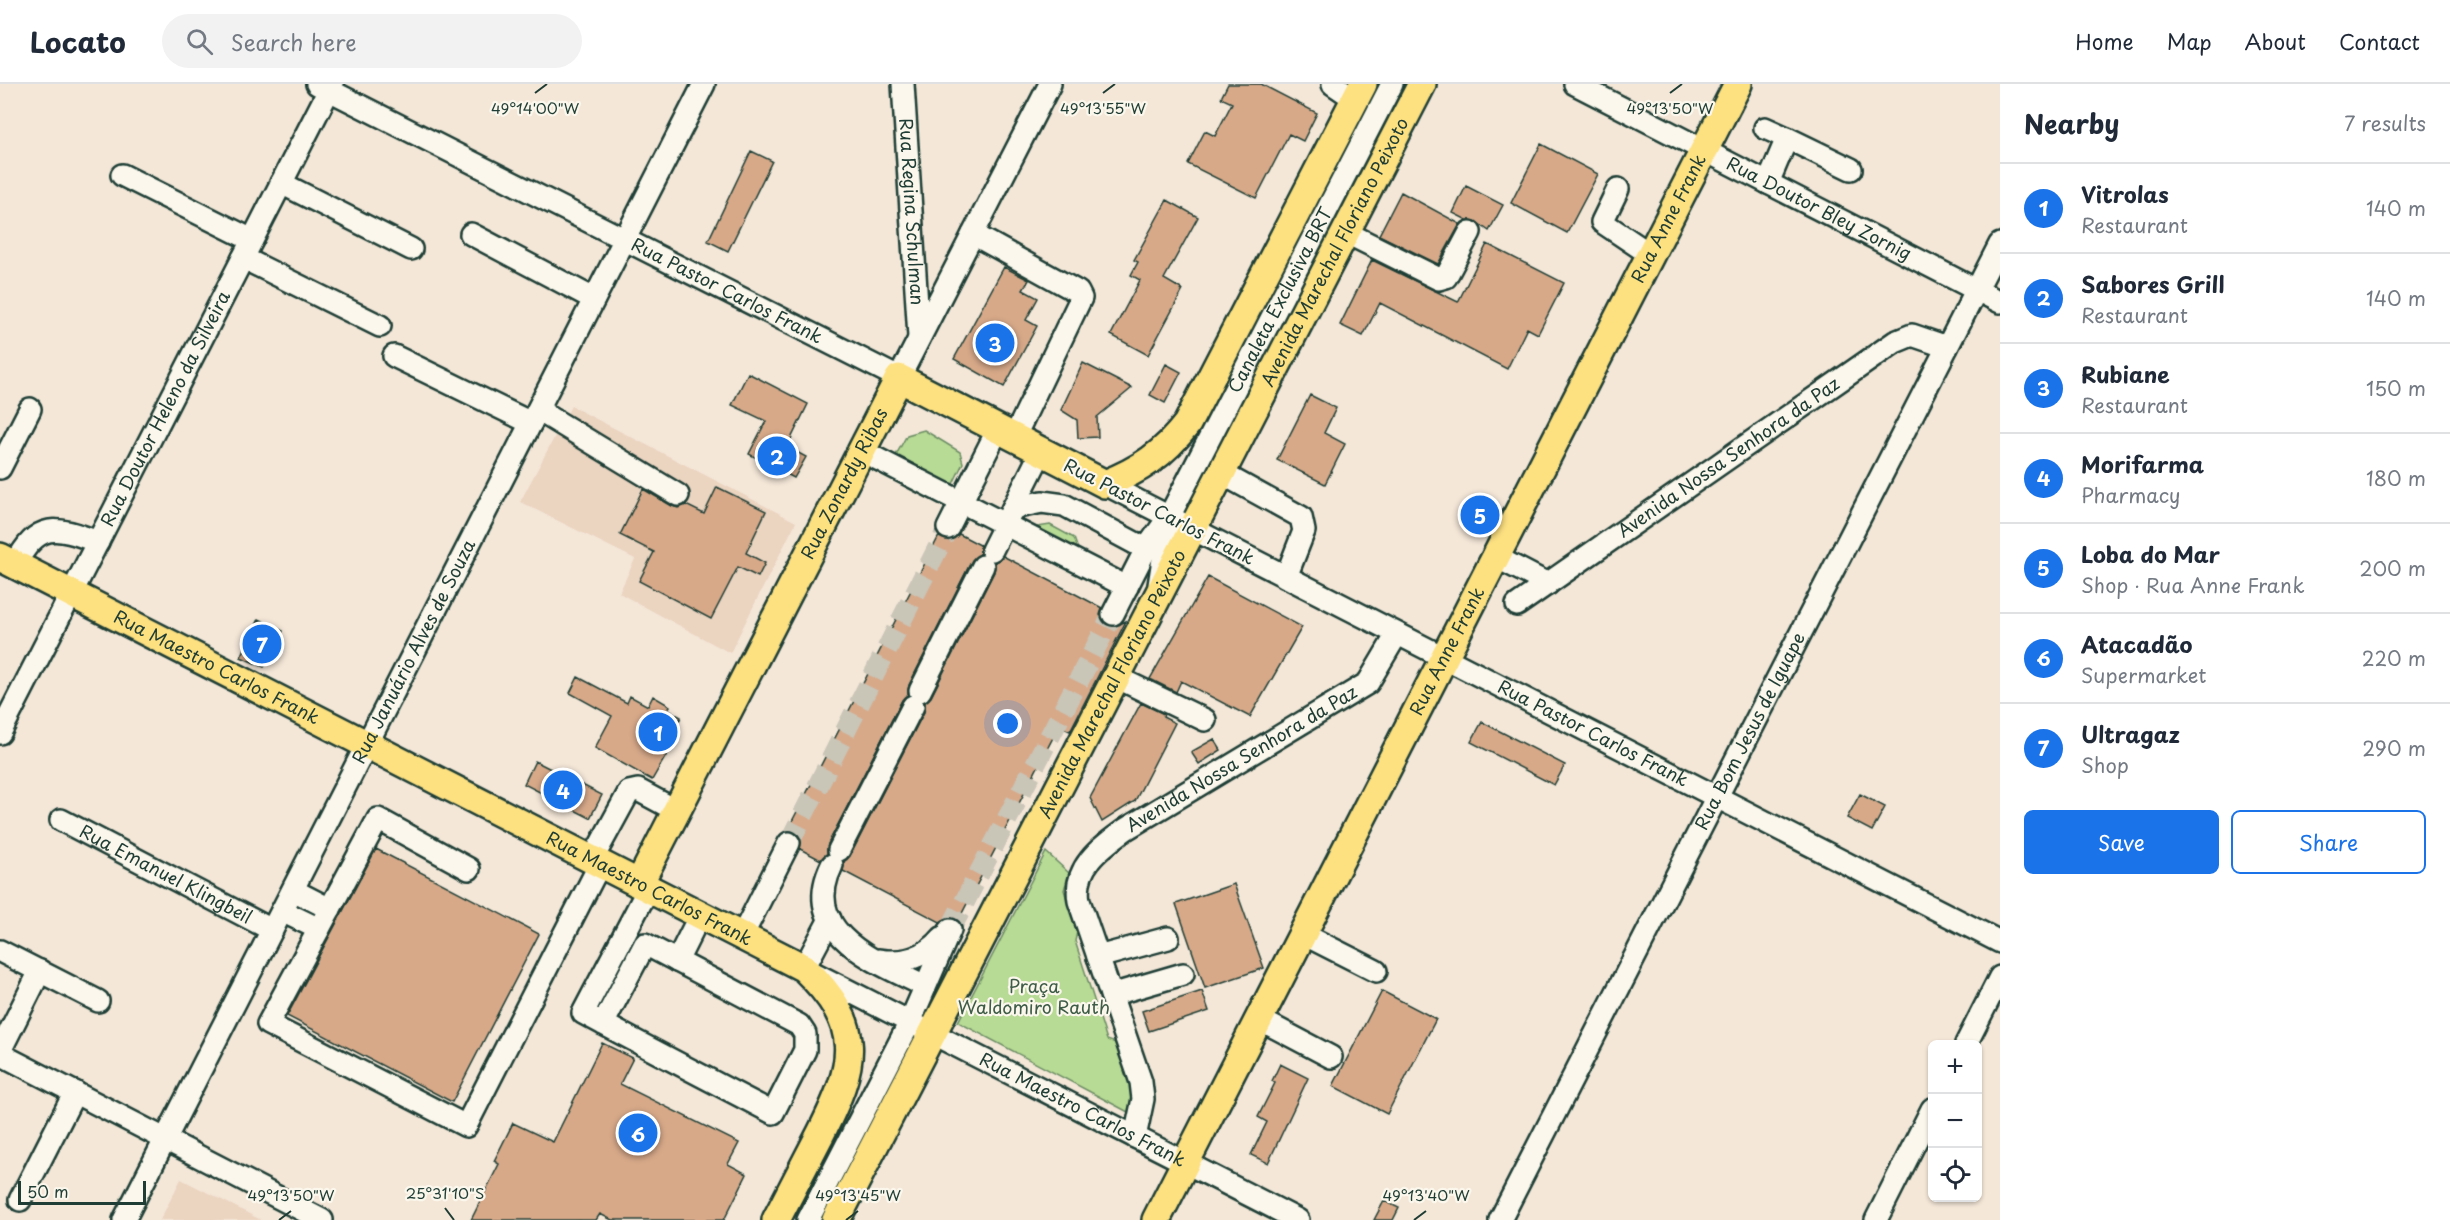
<!DOCTYPE html>
<meta charset="utf-8">
<style>
:root{--surface:#fff;--page:#f2f2f3;--text:#1f2937;--muted:#747a83;--line:#e0e1e3;--accent:#1a73e8}
body{margin:0;font-family:"Playpen Sans",sans-serif;background:var(--page);color:var(--text)}
.controls{position:absolute;right:18px;bottom:18px;display:grid;overflow:hidden;border-radius:9px;box-shadow:0 2px 4px #0004}
.controls button{width:54px;height:54px;display:grid;place-items:center;padding:0;border:0;border-bottom:2px solid var(--line);background:var(--surface);color:var(--text);font:30px sans-serif}
.scale{position:absolute;left:18px;bottom:15px;width:128px;box-sizing:border-box;padding-left:6px;border:3px solid #1f3d34;border-top:0;font-size:16px;line-height:21px;white-space:nowrap;color:#1f3d34;-webkit-text-stroke:4px #fbf7ec;paint-order:stroke}
.you{position:absolute;left:1008px;top:640px;width:21px;height:21px;margin:-15px;border:4px solid #fff;border-radius:50%;background:#1a73e8;box-shadow:0 0 0 9px #1a73e833}
.badge{display:grid;place-items:center;width:39px;height:39px;border-radius:50%;background:var(--accent);color:#fff;font-size:20px;font-weight:700}
.pin{position:absolute;translate:-50% -50%;border:3px solid #fff;box-shadow:0 2px 6px #0006}
.list{margin:0;padding:0;list-style:none}
h2{display:flex;justify-content:space-between;align-items:center;height:78px;margin:0;padding:0 24px;font-size:26px}
h2 small{font-size:20px;font-weight:400;color:var(--muted)}
.list li{display:grid;grid-template-columns:39px 1fr auto;gap:18px;align-items:center;box-sizing:border-box;height:90px;padding:0 24px;border-top:2px solid var(--line)}
.list b{display:block;font-size:22px;white-space:nowrap}
.list p{margin:0;font-size:20px;white-space:nowrap;color:var(--muted)}
.list em{font-size:20px;font-style:normal;color:var(--muted)}
.actions{display:flex;gap:12px;padding:18px 24px}
.actions a{flex:1;padding:14px 0;border:2px solid var(--accent);border-radius:9px;text-align:center;font-size:21px;color:var(--accent)}
.actions .main{background:var(--accent);color:#fff}
.icon{flex:none;width:33px;height:33px;fill:none;stroke:currentColor;stroke-width:2;stroke-linecap:round;stroke-linejoin:round}
.map{position:relative;flex:none;width:2000px;height:1136px;overflow:hidden}
header{display:flex;align-items:center;gap:36px;box-sizing:border-box;height:84px;padding:0 30px;background:var(--surface);border-bottom:2px solid var(--line)}
header strong{font-size:28px}
nav{display:flex;gap:33px;margin-inline-start:auto;font-size:21px}
.search{width:420px;height:54px;background:var(--page);display:flex;align-items:center;gap:15px;box-sizing:border-box;padding:0 21px;border-radius:33px;color:var(--muted);font-size:22px}
main{display:flex}
aside{flex:1;background:var(--surface)}
.map>svg:first-child{display:block}
.built{fill:#ebd4c0}
.green{fill:#b7da94;stroke:#6b8c64;stroke-width:1.5}
.building{fill:#d7a989;stroke:#1f3d34;stroke-width:1.5}
.lines{fill:none;stroke-linecap:round;stroke-linejoin:round}
.minor-tunnel{stroke:#c9c5b7;stroke-width:21;stroke-dasharray:21 10;stroke-linecap:butt}
.minor-casing{stroke:#1f3d34;stroke-width:26}
.major-casing{stroke:#1f3d34;stroke-width:32}
.minor{stroke:#fbf7ec;stroke-width:21}
.major{stroke:#fde080;stroke-width:27}
.ticks{fill:none;stroke:#1f3d34;stroke-width:2}
.labels{text-anchor:middle;stroke-width:4.5;stroke-linejoin:round;paint-order:stroke}
.street-label{font-size:18px;fill:#1f3d34;stroke:#fbf7ec}
.park-label{font-size:18px;fill:#3d5c47;stroke:#fbf7ec}
.ticks-label{font-size:15px;text-anchor:middle;fill:#1f3d34;stroke:#fbf7ec;stroke-width:4.5;stroke-linejoin:round;paint-order:stroke}
</style>
<header>
<strong>Locato</strong>
<div class="search"><svg class="icon" aria-label="search" viewBox="0 0 24 24"><circle cx="10" cy="10" r="6"/><path d="M15 15l6 6"/></svg>Search here</div>
<nav><a>Home</a><a>Map</a><a>About</a><a>Contact</a></nav>
</header>
<main>
<div class="map">
<svg width="2000" height="1136" viewBox="0 0 2000 1136">
<rect width="100%" height="100%" fill="#f4e7d8"/>
<filter id="ink" filterUnits="userSpaceOnUse"><feTurbulence type="fractalNoise" baseFrequency=".0167" numOctaves="2"/><feDisplacementMap in="SourceGraphic" scale="12" xChannelSelector="R" yChannelSelector="G"/><feConvolveMatrix kernelMatrix="1 2 1 2 8 2 1 2 1" color-interpolation-filters="sRGB"/></filter>
<g filter="url(#ink)">
<!-- built -->
<path class="built" d="M571,322L796,438L730,569L619,509L635,475L520,418Z
M181,1095L261,1136H160Z"/>
<!-- green -->
<path class="green" d="M924,346L960,368L963,379L951,404L895,373L907,351Z
M1050,441L1074,454L1080,471L1032,444Z
M1046,768L1069,789L1064,806L1077,848L1075,857L1107,956L1119,960C1127,984 1135,1004 1130,1029L958,938Z"/>
<!-- building -->
<path class="building" d="M1228,0H1261L1317,29L1303,57L1289,50L1256,114L1188,80L1205,47L1215,52L1232,19L1221,14Z
M1541,60L1598,90L1567,149L1511,119Z
M751,67L772,77L728,167L708,157Z
M1466,102L1503,121L1489,147L1475,137L1467,136L1453,129Z
M1401,108L1460,140L1438,180L1379,151Z
M1167,116L1198,133L1164,195L1183,206L1148,271L1111,251L1140,196L1131,191L1138,178L1134,176Z
M1487,160L1564,199L1538,250L1527,244L1507,285L1380,219L1363,252L1340,241L1372,176L1458,218Z
M1004,183L1029,196L1023,206L1038,214L1026,236L1037,242L1004,303L954,275Z
M1083,279L1132,304L1097,333L1098,353L1078,354L1077,336L1061,326Z
M1166,280L1181,288L1165,319L1150,311Z
M748,289L808,320L787,363L806,373L794,394L749,370L766,337L732,321Z
M1310,311L1336,324L1324,349L1345,360L1325,400L1277,376Z
M717,403L766,427L746,469L765,479L758,493L738,483L711,535L639,497L654,468L620,451L643,405L672,422L678,424L686,421L704,430Z
M959,450L980,461V470L972,476L909,601L908,611L902,616L828,760L827,770L821,776L800,765L799,752L787,747L939,452L949,457Z
M1003,472L1102,524L1100,531L1107,541L1114,543L1126,537L1070,647L1059,642L958,837L949,833L940,838L843,787L844,777L850,772L924,628L925,618L931,613L994,488L995,478Z
M1208,493L1302,543L1250,633L1181,597L1176,608L1150,595Z
M259,535L283,547L264,583L241,573Z
M578,593L627,619L630,612L648,622L653,612L670,622L668,626L681,633L663,668L667,670L652,696L595,664L612,632L570,609Z
M1141,619L1164,630L1163,633L1175,639L1135,717L1102,738L1090,714Z
M1482,638L1565,681L1554,701L1471,658Z
M1214,655L1221,666L1199,680L1191,668Z
M535,677L602,711L590,734L524,700Z
M1860,710L1885,723L1872,747L1847,734Z
M376,765L539,850L452,1018L287,932Z
M1234,800L1264,884L1205,904L1176,820Z
M1202,907L1209,927L1149,947L1142,927Z
M1382,907L1436,935L1387,1030L1333,1002Z
M602,959L633,974L620,1000L739,1059L728,1080L747,1090L724,1136H612L600,1130L596,1136H471L499,1080L494,1077L513,1039L553,1058Z
M1280,980L1308,994L1268,1079L1251,1071L1267,1038L1258,1033L1275,999L1272,997Z
M1384,1117L1399,1124L1393,1136H1374Z"/>
<g class="lines">
<!-- minor-tunnel -->
<path class="minor-tunnel" d="M789,759L948,444
M950,846L1113,530"/>
<defs>
<g id="minor">
<path id="s1" d="M317,0L899,294L1050,0"/>
<path id="s2" d="M903,0L919,253"/>
<path d="M1333,0L1355,15"/>
<path id="s3" d="M1575,0L2000,218"/>
<path d="M1765,44L1787,54"/>
<path d="M122,91L252,156"/>
<path d="M281,99L411,165"/>
<path d="M1768,99L1787,54L1851,85"/>
<path d="M1618,105L1602,138L1651,171"/>
<path d="M1345,148L1439,195L1446,193L1470,148"/>
<path d="M471,150L594,215"/>
<path d="M973,150L1078,208L1081,214L1014,354"/>
<path d="M243,174L380,242"/>
<path d="M394,272L531,339"/>
<path d="M538,326L678,411"/>
<path d="M862,367L1127,503"/>
<path d="M0,384L30,325"/>
<path d="M1221,389L1301,433L1304,447L1286,493"/>
<path id="s4" d="M1105,400L2000,858"/>
<path d="M1013,424L1042,418L1064,421L1146,465"/>
<path d="M948,444L998,345"/>
<path d="M992,466L1041,368"/>
<path d="M1496,473L1548,500"/>
<path d="M15,481C38,437 55,442 98,458"/>
<path d="M1159,501L1169,437"/>
<path id="s5" d="M1517,521L1895,258L1912,251L1947,263"/>
<path id="s6" d="M1113,530L1146,465L1169,433L1392,0"/>
<path d="M1116,593L1205,636"/>
<path d="M920,607L983,482"/>
<path id="s7" d="M0,649L332,0"/>
<path id="s8" d="M61,736L272,846"/>
<path d="M839,766L913,622"/>
<path d="M592,776L629,708L638,706L677,727"/>
<path d="M832,781C798,850 879,879 925,902"/>
<path d="M469,785L378,735L268,940L466,1042L600,780"/>
<path d="M293,806L330,825"/>
<path d="M282,827L319,845"/>
<path id="s9" d="M830,835L804,884L1298,1136"/>
<path d="M1303,850L1376,887"/>
<path d="M742,852L789,759"/>
<path d="M0,867L98,917"/>
<path d="M1098,873L1168,854"/>
<path d="M879,876C903,880 926,873 942,854"/>
<path d="M677,877L700,831"/>
<path d="M1111,911L1183,890"/>
<path d="M1259,935L1331,973"/>
<path d="M603,940L645,860L799,941L805,950V966L773,1029C710,996 646,963 583,929L648,805"/>
<path d="M1966,960L2000,893"/>
<path d="M0,967L40,887"/>
<path d="M0,970L322,1136"/>
<path id="s10" d="M1135,1053L1143,1015L1141,998L1079,817C1073,783 1100,764 1126,745L1368,599L1397,550"/>
<path d="M20,1116L75,1008"/>
<path id="s11" d="M124,1136L704,0"/>
<path d="M808,1136L910,938L950,846"/>
<path id="s12" d="M1500,1136L2000,160"/>
<path d="M1876,1136L1932,1025"/>
</g>
<g id="major">
<path id="s13" d="M0,473L804,884C865,943 856,979 821,1049C806,1078 791,1107 776,1136"/>
<path id="s14" d="M639,800L899,294L1105,400C1140,386 1164,370 1187,340L1363,0"/>
<path id="s15" d="M836,1136L1422,0"/>
<path id="s16" d="M1156,1136L1738,0"/>
</g>
</defs>
<!-- minor casing -->
<use href="#minor" class="minor-casing"/>
<!-- major casing -->
<use href="#major" class="major-casing"/>
<!-- minor -->
<use href="#minor" class="minor"/>
<!-- major -->
<use href="#major" class="major"/>
</g>
</g>
<!-- ticks -->
<path class="ticks" d="M535,9L547,0M1103,9L1115,0M1670,9L1682,0M445,1124L454,1136M279,1136L291,1127M846,1136L858,1127M1414,1136L1426,1127"/>
<g class="labels">
<!-- street labels -->
<g class="street-label">
<text dy="6" stroke="none"><textPath href="#s3" startOffset="274">Rua Doutor Bley Zornig</textPath></text>
<text dy="6" stroke="none"><textPath href="#s2" startOffset="128">Rua Regina Schulman</textPath></text>
<text dy="6" stroke="none"><textPath href="#s16" startOffset="1125">Rua Anne Frank</textPath></text>
<text dy="6" stroke="none"><textPath href="#s15" startOffset="1089">Avenida Marechal Floriano Peixoto</textPath></text>
<text dy="6" stroke="none"><textPath href="#s1" startOffset="459">Rua Pastor Carlos Frank</textPath></text>
<text dy="6" stroke="none"><textPath href="#s6" startOffset="356">Canaleta Exclusiva BRT</textPath></text>
<text dy="6" stroke="none"><textPath href="#s7" startOffset="364">Rua Doutor Heleno da Silveira</textPath></text>
<text dy="6" stroke="none"><textPath href="#s5" startOffset="258">Avenida Nossa Senhora da Paz</textPath></text>
<text dy="6" stroke="none"><textPath href="#s14" startOffset="450">Rua Zonardy Ribas</textPath></text>
<text transform="translate(1159 428) rotate(27)" y="6">Rua Pastor Carlos Frank</text>
<text dy="6" stroke="none"><textPath href="#s11" startOffset="638">Rua Januário Alves de Souza</textPath></text>
<text dy="6" stroke="none"><textPath href="#s16" startOffset="639">Rua Anne Frank</textPath></text>
<text dy="6" stroke="none"><textPath href="#s13" startOffset="243">Rua Maestro Carlos Frank</textPath></text>
<text dy="6" stroke="none"><textPath href="#s15" startOffset="603">Avenida Marechal Floriano Peixoto</textPath></text>
<text dy="6" stroke="none"><textPath href="#s12" startOffset="549">Rua Bom Jesus de Iguape</textPath></text>
<text dy="6" stroke="none"><textPath href="#s4" startOffset="548">Rua Pastor Carlos Frank</textPath></text>
<text dy="6" stroke="none"><textPath href="#s10" startOffset="474">Avenida Nossa Senhora da Paz</textPath></text>
<text dy="6" stroke="none"><textPath href="#s8" startOffset="118">Rua Emanuel Klingbeil</textPath></text>
<text dy="6" stroke="none"><textPath href="#s13" startOffset="729">Rua Maestro Carlos Frank</textPath></text>
<text dy="6" stroke="none"><textPath href="#s9" startOffset="368">Rua Maestro Carlos Frank</textPath></text>
</g>
<!-- park labels -->
<g class="park-label">
<text x="1034" y="909">Praça<tspan x="1034" dy="21">Waldomiro Rauth</tspan></text>
</g>
</g>
<g class="ticks-label">
<text x="535" y="30">49°14'00"W</text>
<text x="1103" y="30">49°13'55"W</text>
<text x="1670" y="30">49°13'50"W</text>
<text x="445" y="1115">25°31'10"S</text>
<text x="291" y="1117">49°13'50"W</text>
<text x="858" y="1117">49°13'45"W</text>
<text x="1426" y="1117">49°13'40"W</text>
</g>
</svg>
<div class="controls">
<button>+</button>
<button>−</button>
<button><svg class="icon" aria-label="locate" viewBox="0 0 24 24"><circle cx="12" cy="12" r="6"/><path d="M12 2v4M12 18v4M2 12h4M18 12h4"/></svg></button>
</div>
<div class="scale">50 m</div>
<div class="you"></div>
<div class="pin badge" style="left:658px;top:648px">1</div>
<div class="pin badge" style="left:777px;top:372px">2</div>
<div class="pin badge" style="left:995px;top:259px">3</div>
<div class="pin badge" style="left:563px;top:706px">4</div>
<div class="pin badge" style="left:1480px;top:431px">5</div>
<div class="pin badge" style="left:638px;top:1049px">6</div>
<div class="pin badge" style="left:262px;top:560px">7</div>
</div>
<aside>
<h2>Nearby<small>7 results</small></h2>
<ul class="list">
<li><span class="badge">1</span><div><b>Vitrolas</b><p>Restaurant</p></div><em>140 m</em></li>
<li><span class="badge">2</span><div><b>Sabores Grill</b><p>Restaurant</p></div><em>140 m</em></li>
<li><span class="badge">3</span><div><b>Rubiane</b><p>Restaurant</p></div><em>150 m</em></li>
<li><span class="badge">4</span><div><b>Morifarma</b><p>Pharmacy</p></div><em>180 m</em></li>
<li><span class="badge">5</span><div><b>Loba do Mar</b><p>Shop · Rua Anne Frank</p></div><em>200 m</em></li>
<li><span class="badge">6</span><div><b>Atacadão</b><p>Supermarket</p></div><em>220 m</em></li>
<li><span class="badge">7</span><div><b>Ultragaz</b><p>Shop</p></div><em>290 m</em></li>
</ul>
<div class="actions"><a class="main">Save</a><a>Share</a></div>
</aside>
</main>
